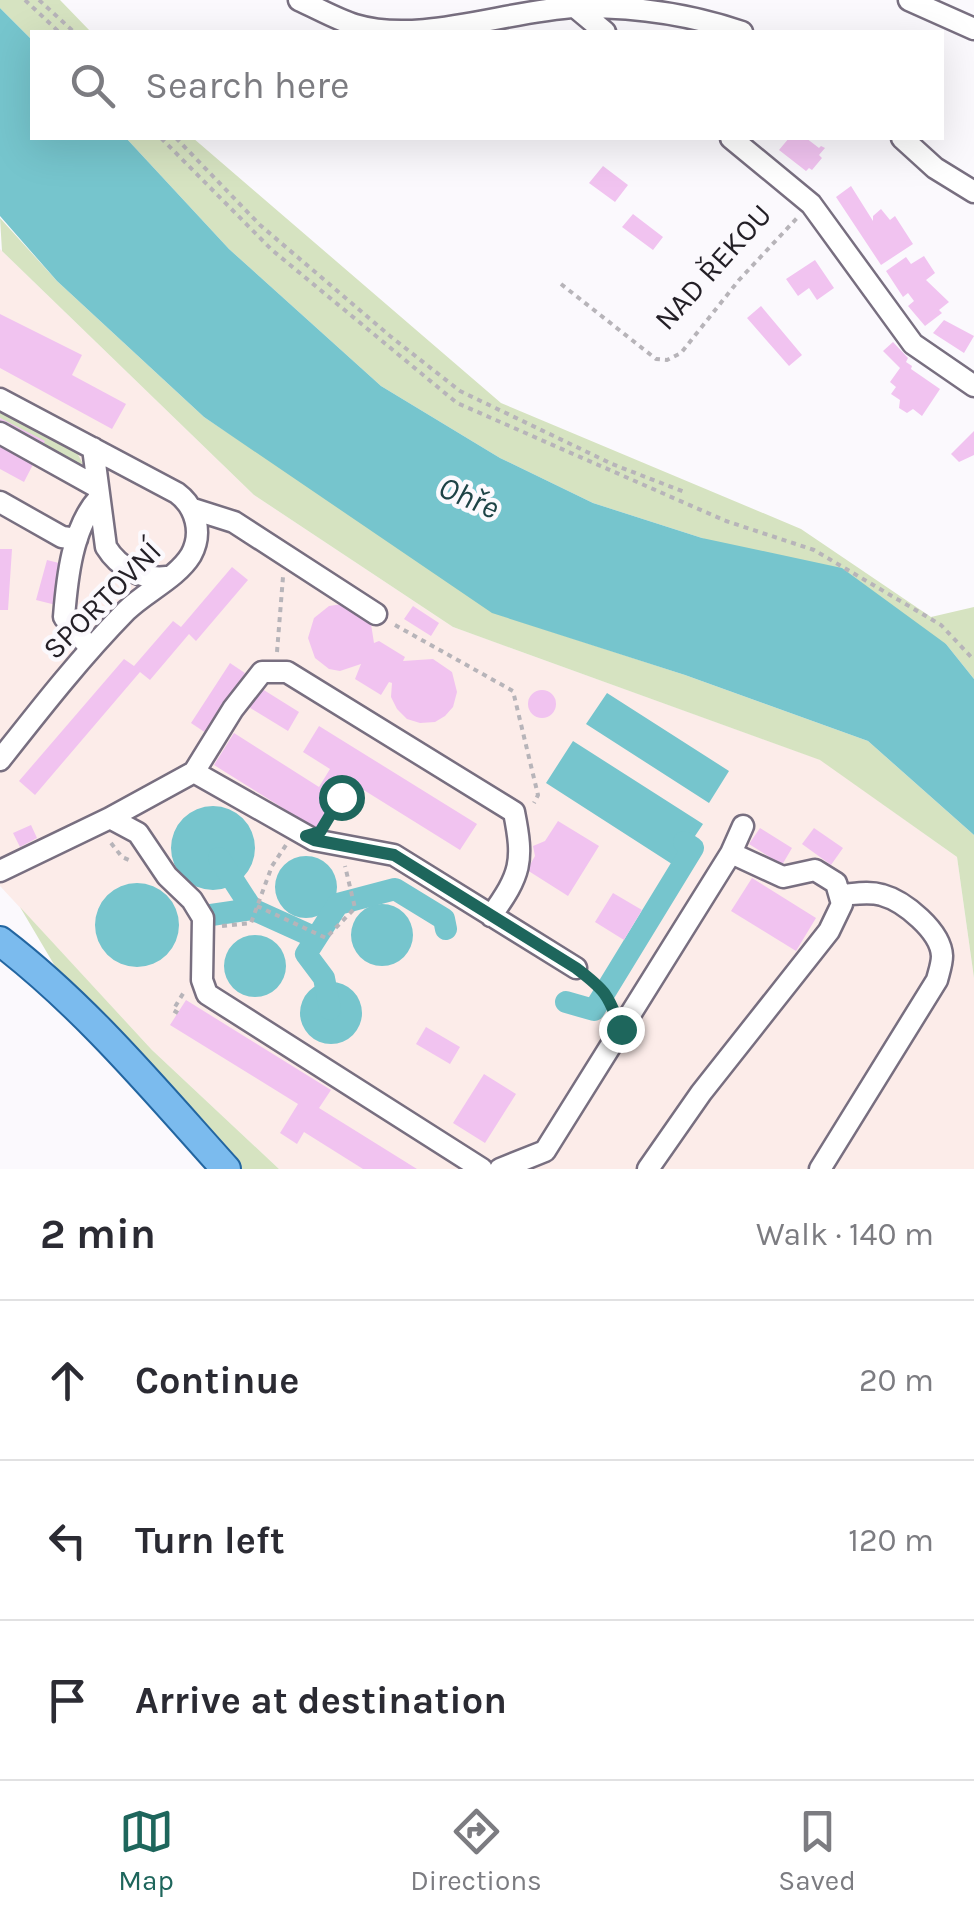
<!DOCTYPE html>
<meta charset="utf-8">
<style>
:root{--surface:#fff;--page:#f2f2f3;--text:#2b2b33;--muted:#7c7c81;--line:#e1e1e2;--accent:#1e665c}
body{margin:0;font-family:Karla,sans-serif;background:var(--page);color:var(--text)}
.stop{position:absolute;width:30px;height:30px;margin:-22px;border:8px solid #1e665c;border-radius:50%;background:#fff}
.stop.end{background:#1e665c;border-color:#fff;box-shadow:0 2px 10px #0008}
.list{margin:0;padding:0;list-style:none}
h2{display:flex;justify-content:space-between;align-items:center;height:130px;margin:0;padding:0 40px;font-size:42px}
h2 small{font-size:32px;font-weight:400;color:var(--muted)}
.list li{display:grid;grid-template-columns:65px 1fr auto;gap:30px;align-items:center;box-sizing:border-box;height:160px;padding:0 40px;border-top:2px solid var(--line)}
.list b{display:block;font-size:38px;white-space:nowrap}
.list em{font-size:32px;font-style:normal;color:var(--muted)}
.icon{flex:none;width:55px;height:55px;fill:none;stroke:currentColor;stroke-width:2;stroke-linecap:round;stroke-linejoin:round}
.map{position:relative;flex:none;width:974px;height:1169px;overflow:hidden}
.search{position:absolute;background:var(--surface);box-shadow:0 10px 40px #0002;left:30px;right:30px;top:30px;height:110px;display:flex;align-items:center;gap:25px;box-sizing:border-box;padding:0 35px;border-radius:0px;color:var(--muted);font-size:38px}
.sheet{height:610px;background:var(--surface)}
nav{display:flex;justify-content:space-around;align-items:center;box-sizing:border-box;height:140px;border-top:2px solid var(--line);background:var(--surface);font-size:28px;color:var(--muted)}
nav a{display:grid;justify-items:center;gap:5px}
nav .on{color:var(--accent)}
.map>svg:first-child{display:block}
.industrial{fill:#fcece9}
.green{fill:#d6e3c1}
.water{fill:#76c5cd}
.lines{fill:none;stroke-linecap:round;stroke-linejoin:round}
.canal{stroke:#76c5cd;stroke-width:22}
.building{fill:#f1c3f0}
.minor-casing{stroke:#786f80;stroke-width:25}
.major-casing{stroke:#2366a1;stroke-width:32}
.path{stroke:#b7b4b9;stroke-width:4;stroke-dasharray:5 5;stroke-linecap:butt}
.minor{stroke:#fff;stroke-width:20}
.major{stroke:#7bbbee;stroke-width:28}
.route{stroke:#1e665c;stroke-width:12}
.labels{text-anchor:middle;stroke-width:9;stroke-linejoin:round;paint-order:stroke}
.street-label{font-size:30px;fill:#231f26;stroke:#fbf9fd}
.water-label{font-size:32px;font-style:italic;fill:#1d4346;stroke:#fbf9fd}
</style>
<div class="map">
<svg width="974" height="1169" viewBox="0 0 974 1169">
<rect width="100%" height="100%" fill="#fbf9fd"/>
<!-- industrial -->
<path class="industrial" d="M0,249L254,495L453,627L821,760L957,857L974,978V1169H279L152,1050L0,886Z"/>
<!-- green -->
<path class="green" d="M0,0H60L91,32H32V40L0,8Z
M126,138H193L501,403L801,529L931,617L974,607V679L946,644L702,538L593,503L500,458L381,386L229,249Z
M0,218L57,281L204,417L503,616L685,675L868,741L974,835V978L957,857L820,760L453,627L254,495L2,251Z
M0,410L75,449L83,464L70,461L0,418Z
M20,907L152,1050L279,1169H242L221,1149L62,978Z"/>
<!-- water -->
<path class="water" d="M0,8L32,40V138H126L229,249L381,386L500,458L593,503L702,538L842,568L946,644L974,679V835L868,741L685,675L492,613L204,417L57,281L0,216Z
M607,693L729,771L709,803L586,724Z
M573,741L703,824L675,866L546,783Z
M171 848a42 42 0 1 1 84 0a42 42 0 1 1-84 0Z
M275 887a31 31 0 1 1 62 0a31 31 0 1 1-62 0Z
M95 925a42 42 0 1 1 84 0a42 42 0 1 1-84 0Z
M351 935a31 31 0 1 1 62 0a31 31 0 1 1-62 0Z
M224 966a31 31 0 1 1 62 0a31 31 0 1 1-62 0Z
M300 1013a31 31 0 1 1 62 0a31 31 0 1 1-62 0Z"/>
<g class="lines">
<!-- canal -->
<path class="canal" d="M219,858L252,909L316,938
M211,915L252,909
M566,1002L594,1010L693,848L684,842
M330,1009L324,978L306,954L338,904L395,889L444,919L446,929"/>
</g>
<!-- building -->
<path class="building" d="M789,138H806L819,148L821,146L825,148L819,155L822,158L812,170L809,168L806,171L779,150Z
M603,166L628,185L615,202L589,183Z
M851,186L873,221V216L881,209L890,220L895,216L913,244L881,265L836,197Z
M633,214L663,237L653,250L622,227Z
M924,256L935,273L926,280L949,302L939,310L942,313L925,326L908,306L914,301L908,293L903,297L886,271L906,257L911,264Z
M815,260L834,288L817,300L809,288L798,296L786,279Z
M761,306L802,355L789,366L747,318Z
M0,314L82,355L72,375L126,404L112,429L0,368Z
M944,320L974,336L964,353L933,333Z
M893,342L908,358L906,362L912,366L911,369L940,389L922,416L913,409L907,413L899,408L900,400L891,394L896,387L890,382L900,368L883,351Z
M0,418L45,441L24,482L0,469Z
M974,431V455L959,462L951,454Z
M0,549H12L8,610H0Z
M47,560L71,566L60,606L36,600Z
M232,567L248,580L196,641L189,634L150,680L140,672L35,795L19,781L124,659L134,666L173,621L181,627Z
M342,604L365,614L371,624L374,643L379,641L405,657L403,661L433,659L452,672L457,692L453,707L445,716L435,722L420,723L407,719L397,709L391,697L392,683L389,682L381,695L355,679L361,664L340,671L329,669L315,658L308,638L314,618L329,606Z
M413,606L439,623L431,636L404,619Z
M230,663L245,673L206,733L191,723Z
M259,687L299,712L288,731L247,706Z
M528 704a14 14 0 1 1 28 0a14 14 0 1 1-28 0Z
M319,726L477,824L460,850L346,779L334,796L338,799L318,830L214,765L234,733L319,787L330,769L303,752Z
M558,821L599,846L568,896L527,870L535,856L533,846L545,841Z
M31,825L37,838L20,847L13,833Z
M760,828L792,848L782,865L749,844Z
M814,828L843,848L831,865L802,844Z
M752,878L816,918L796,951L731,911Z
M613,893L642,910L624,940L595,922Z
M186,1000L331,1090L319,1108L417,1169H363L304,1132L297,1144L280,1133L298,1104L170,1025Z
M426,1027L460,1047L450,1064L416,1044Z
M484,1074L516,1094L485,1143L453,1123Z"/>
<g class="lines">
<defs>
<path id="minor" d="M299,0C317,8 336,19 355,25C421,45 508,10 576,7C632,6 689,14 742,32
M909,0L974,29
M575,7L605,32
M731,138L811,204L913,344L974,386
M902,138L935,168L974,192
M0,399L177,493C196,507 203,533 191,555C177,578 145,592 126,611C80,658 41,708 0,760
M0,433L97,487
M93,448L106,547C119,568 142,580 167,577
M0,502L62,537L77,539
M193,509L234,522L376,614
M90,648L64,617C67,579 72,527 99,498
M194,772L233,709L262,672H287L514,812C524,862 521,874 491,916
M110,818L194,772L314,840L394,855L576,968
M0,871L110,818L138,833L167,876L192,900L203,918L202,980L207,994L482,1169
M500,1169L545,1151L731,853L743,826
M648,1169L701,1093L829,931L842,904L836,883L815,870L783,877L731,853
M820,1169L937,980C939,972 942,964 942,956C941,931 904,901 882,895C869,891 855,894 842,895"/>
<path id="major" d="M0,941C85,1006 154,1089 226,1169"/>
</defs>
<!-- minor casing -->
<use href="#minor" class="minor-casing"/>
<!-- major casing -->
<use href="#major" class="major-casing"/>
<!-- path -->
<path class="path" d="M25,0L59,32
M39,0L74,32
M161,138L272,250L457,403L726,521L814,550L941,625L974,660
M176,138L260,225L390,336L460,391L612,464L687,493
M561,284L656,359L667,360L681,353L739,280L797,218
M395,625L513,691L538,795L534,803
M277,652L283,577
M326,821L341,797
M111,843L122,857L129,860
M257,906L326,938L355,908L345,866
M222,926L251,923L272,866L286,845
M591,980L609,996L613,1007
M178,1013L173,1010L184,992"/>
<!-- minor -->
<use href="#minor" class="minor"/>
<!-- major -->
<use href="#major" class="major"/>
</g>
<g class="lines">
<!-- route -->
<path class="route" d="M341,797L320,832L306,836L314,840L394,855L576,968C605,990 608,994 621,1029"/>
</g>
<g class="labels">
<!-- street labels -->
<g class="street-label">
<text transform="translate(713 267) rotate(-48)" y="10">NAD ŘEKOU</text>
<text transform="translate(102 600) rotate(-45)" y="10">SPORTOVNÍ</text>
</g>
<!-- water labels -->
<g class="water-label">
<text transform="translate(469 497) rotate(23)" y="11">Ohře</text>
</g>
</g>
</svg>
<div class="stop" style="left:341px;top:797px"></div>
<div class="stop end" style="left:621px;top:1029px"></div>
<div class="search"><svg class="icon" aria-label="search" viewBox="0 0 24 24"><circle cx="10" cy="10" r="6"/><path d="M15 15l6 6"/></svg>Search here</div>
</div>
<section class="sheet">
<h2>2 min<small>Walk · 140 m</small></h2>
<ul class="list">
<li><svg class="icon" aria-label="ahead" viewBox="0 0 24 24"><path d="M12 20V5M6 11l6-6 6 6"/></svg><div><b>Continue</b></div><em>20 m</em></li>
<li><svg class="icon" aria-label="left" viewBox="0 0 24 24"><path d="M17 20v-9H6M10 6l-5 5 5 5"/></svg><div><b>Turn left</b></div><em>120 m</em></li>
<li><svg class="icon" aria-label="arrive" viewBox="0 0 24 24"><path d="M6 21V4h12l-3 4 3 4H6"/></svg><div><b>Arrive at destination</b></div></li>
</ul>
</section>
<nav>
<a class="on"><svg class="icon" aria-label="map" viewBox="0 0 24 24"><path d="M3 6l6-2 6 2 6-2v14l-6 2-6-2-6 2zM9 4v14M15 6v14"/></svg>Map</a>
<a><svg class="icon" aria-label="directions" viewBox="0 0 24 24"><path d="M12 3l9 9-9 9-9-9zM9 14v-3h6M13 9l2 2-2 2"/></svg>Directions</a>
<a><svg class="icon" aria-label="saved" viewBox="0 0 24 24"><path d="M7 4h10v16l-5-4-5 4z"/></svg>Saved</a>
</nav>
